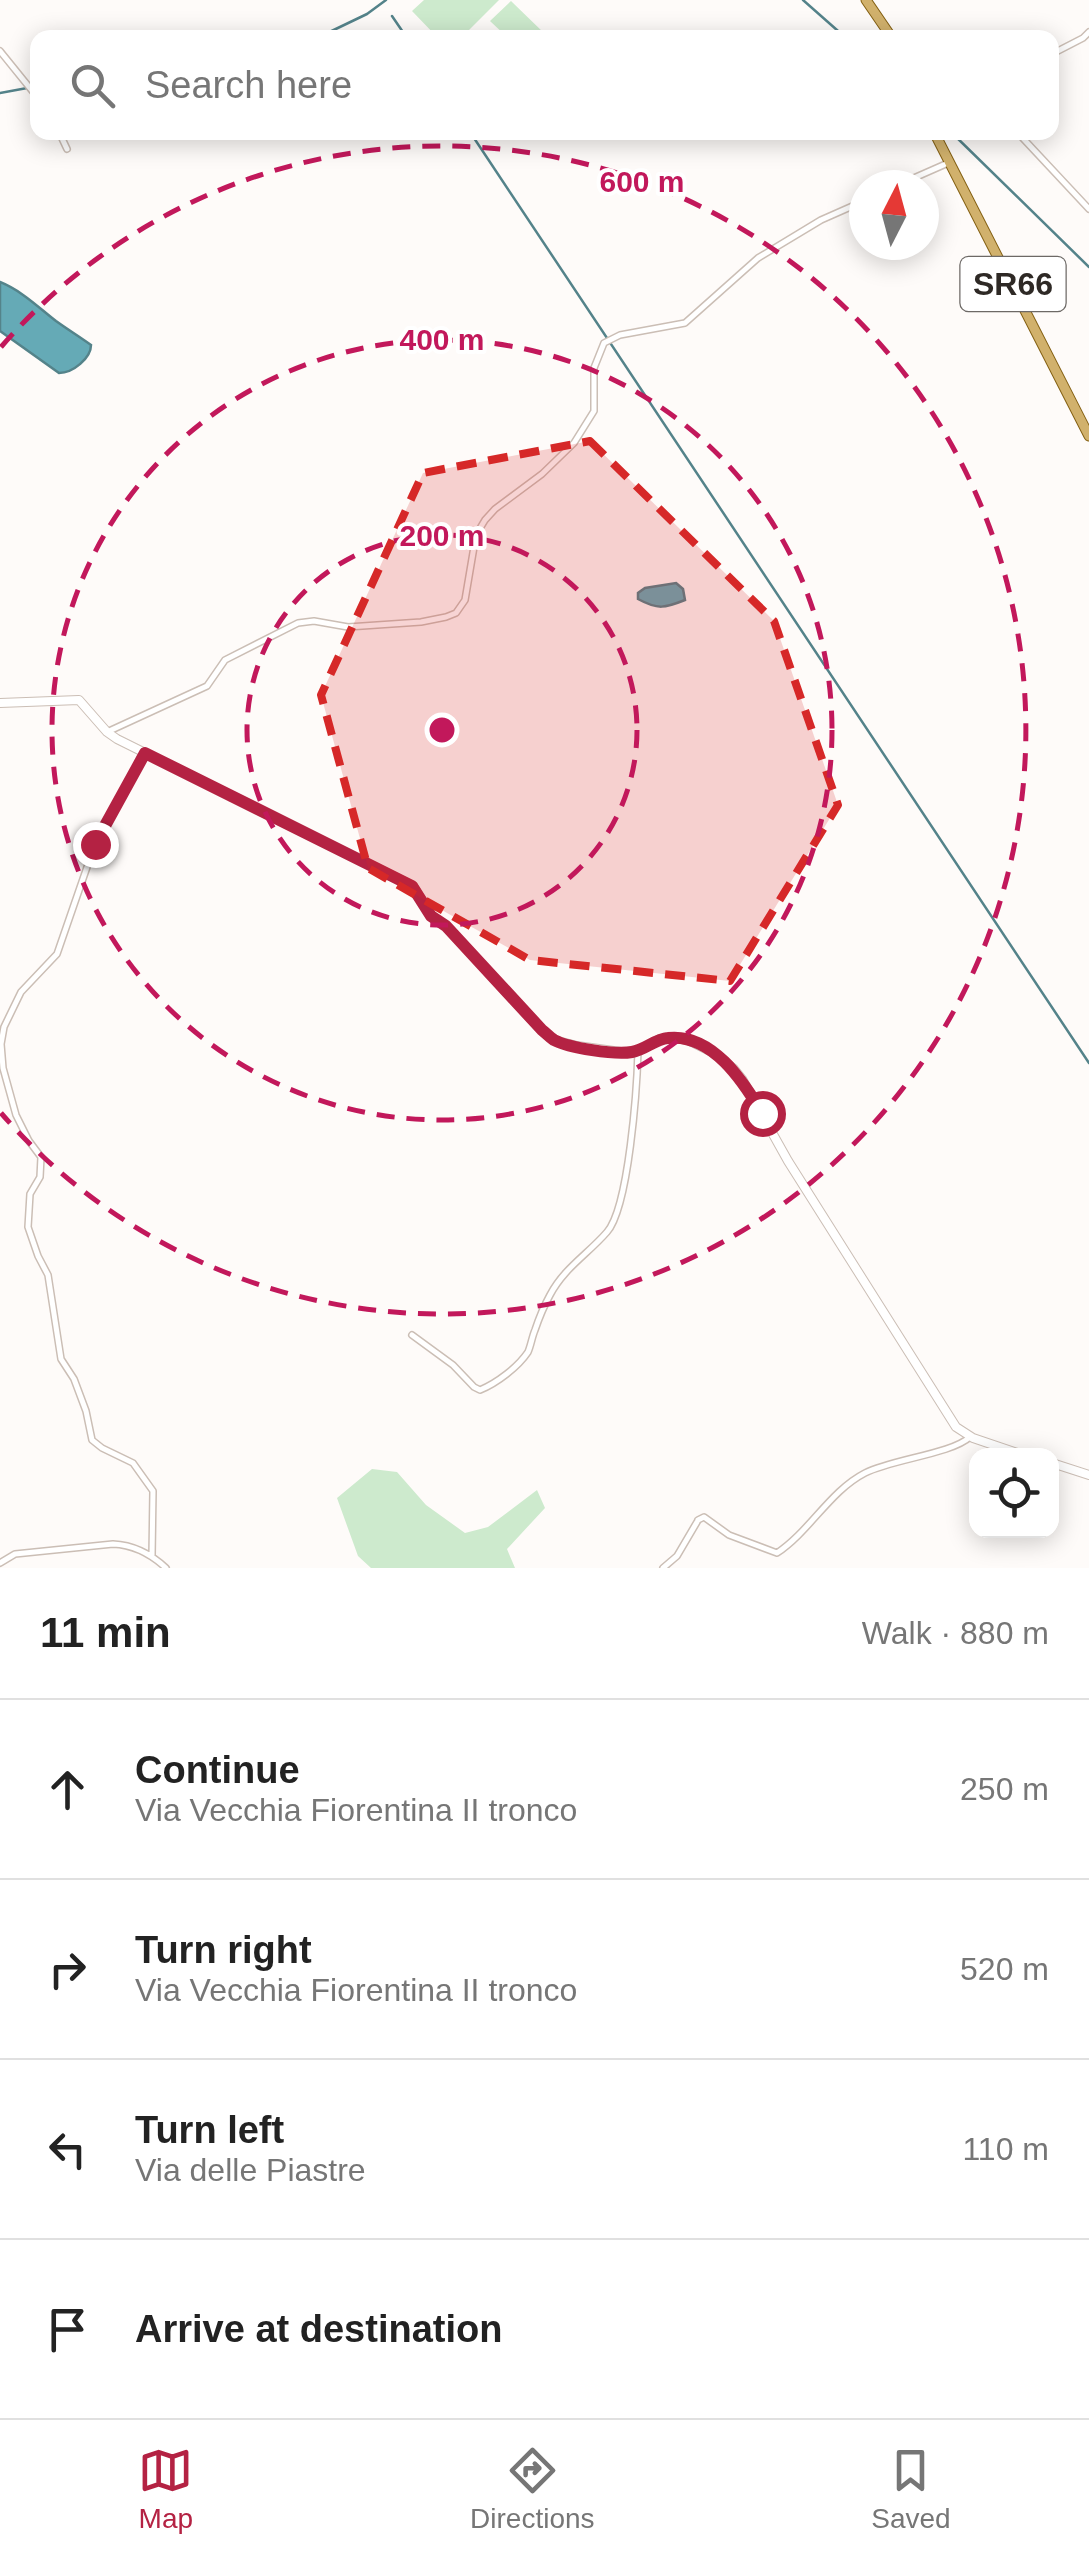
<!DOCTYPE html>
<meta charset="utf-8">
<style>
:root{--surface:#fff;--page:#f6f6f6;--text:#222;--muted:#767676;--line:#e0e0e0;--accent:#b42243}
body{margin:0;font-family:Arial,sans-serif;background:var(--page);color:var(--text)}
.controls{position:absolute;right:30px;bottom:30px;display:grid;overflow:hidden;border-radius:20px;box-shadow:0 5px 25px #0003}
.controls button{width:90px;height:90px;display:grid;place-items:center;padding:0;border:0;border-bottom:2px solid var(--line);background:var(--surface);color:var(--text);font:50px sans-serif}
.compass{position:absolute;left:849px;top:170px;width:90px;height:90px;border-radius:50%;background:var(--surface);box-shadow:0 5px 25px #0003;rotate:6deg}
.stop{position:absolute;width:30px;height:30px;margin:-22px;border:8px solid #b42243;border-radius:50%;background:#fff}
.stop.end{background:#b42243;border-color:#fff;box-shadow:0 2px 10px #0008}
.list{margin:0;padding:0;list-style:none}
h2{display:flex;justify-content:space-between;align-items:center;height:130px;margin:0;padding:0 40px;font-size:42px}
h2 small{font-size:32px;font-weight:400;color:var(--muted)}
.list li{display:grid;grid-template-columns:65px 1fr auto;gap:30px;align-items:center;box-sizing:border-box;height:180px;padding:0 40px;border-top:2px solid var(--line)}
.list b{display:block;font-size:38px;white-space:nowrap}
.list p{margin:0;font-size:32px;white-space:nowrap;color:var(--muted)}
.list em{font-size:32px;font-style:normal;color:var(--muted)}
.icon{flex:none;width:55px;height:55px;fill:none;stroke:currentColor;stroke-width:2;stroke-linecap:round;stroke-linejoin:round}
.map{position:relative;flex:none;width:1089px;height:1568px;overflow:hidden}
.search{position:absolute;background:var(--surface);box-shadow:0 5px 25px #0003;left:30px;right:30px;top:30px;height:110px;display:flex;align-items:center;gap:25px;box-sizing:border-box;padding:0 35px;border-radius:20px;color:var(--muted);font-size:38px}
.sheet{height:850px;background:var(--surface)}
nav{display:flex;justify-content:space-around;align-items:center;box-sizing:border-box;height:140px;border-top:2px solid var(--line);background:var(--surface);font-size:28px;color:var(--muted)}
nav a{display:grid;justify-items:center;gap:5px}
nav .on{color:var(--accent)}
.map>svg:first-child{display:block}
.green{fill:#cdeacd}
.water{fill:#65aab6;stroke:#54838a;stroke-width:2.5}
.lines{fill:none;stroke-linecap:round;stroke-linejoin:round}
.stream{stroke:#54838a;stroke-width:2.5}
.street-casing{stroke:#cbbeb5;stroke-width:8}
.secondary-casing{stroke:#cbbeb5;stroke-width:10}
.primary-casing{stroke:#846013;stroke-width:11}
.street{stroke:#fff;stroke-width:5}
.secondary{stroke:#fff;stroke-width:8}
.primary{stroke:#d1b16c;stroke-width:9}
.route{stroke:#b42243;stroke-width:12}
.marked{fill:#d62828;fill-opacity:0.2;stroke:#d62828;stroke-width:8;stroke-dasharray:20 12;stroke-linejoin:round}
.ring{fill:none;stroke:#c2185b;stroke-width:5;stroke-dasharray:18 12}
.labels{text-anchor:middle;stroke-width:8;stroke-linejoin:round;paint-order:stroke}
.shield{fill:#fff;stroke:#6d6966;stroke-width:2.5}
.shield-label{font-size:32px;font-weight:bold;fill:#2e2925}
.centre{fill:#c2185b;stroke:#fff;stroke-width:5}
.ring-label{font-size:30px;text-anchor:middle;font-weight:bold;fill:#c2185b;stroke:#fff;stroke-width:8;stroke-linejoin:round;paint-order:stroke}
</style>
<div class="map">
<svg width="1089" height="1568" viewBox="0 0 1089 1568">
<rect width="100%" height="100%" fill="#fefbf9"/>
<!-- green -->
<path class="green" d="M424,0H499L462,37L438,38L412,11Z
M511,1L545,34L541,37H507L490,21Z
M372,1469L397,1472L426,1505L465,1533L488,1527L537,1490L545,1508L507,1549L515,1568H371L358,1556L337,1498Z"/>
<!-- water -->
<path class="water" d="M0,282C22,291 38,307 56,321C67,329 80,337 91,345C91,358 73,373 59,373L0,331Z
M676,583L683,589L685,600C665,608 658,610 638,599V593L645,588Z"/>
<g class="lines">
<!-- stream -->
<path class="stream" d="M803,0L846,38
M392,16L407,38
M317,38L367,14L386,0
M0,93L38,86
M470,132L1089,1063
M951,132L1089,267"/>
<defs>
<path id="street" d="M0,51L38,98
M1052,54L1083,38L1089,32
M59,132L67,149
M1017,132L1089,209
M898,185L948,163
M107,732L207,686L225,660L298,623L314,621L348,627L421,622L446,617L456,613L465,600L476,535L485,520L495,509L542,474L574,443L594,411V368L604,343L620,335L685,323L758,258L821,220L864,201
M145,753L95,844L57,954L21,992L4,1027L1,1044L3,1068L16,1115L29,1141L41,1157L40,1177L30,1194L28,1227L38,1256L48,1275L61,1359L74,1379L86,1411L92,1440L102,1448L133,1463L153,1491L152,1556
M412,1335L453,1365L474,1387L480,1390C497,1383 518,1367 528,1352C531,1345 532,1337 535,1330C539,1318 544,1306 550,1295C564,1268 588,1254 607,1232C629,1207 637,1087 638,1051
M698,1520L704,1517L729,1535L777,1553C810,1531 830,1491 865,1473C893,1459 951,1454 970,1437
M0,1563L15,1554L113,1544C134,1545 151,1554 166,1568
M663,1568L677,1556L697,1522"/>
<path id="secondary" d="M0,703L79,700L107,732L117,739L413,886L431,916L446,926L541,1030L554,1040L577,1046L628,1053L638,1051L660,1039L676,1038L688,1040L712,1052L734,1069L742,1079L788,1161L956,1427L973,1438L1026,1456
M1052,1463L1089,1475"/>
<path id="primary" d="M866,0L892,38
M934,132L1089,436"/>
</defs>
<!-- street casing -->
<use href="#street" class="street-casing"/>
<!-- secondary casing -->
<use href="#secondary" class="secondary-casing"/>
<!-- primary casing -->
<use href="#primary" class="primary-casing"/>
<!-- street -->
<use href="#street" class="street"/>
<!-- secondary -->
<use href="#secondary" class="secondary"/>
<!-- primary -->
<use href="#primary" class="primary"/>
</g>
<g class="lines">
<!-- route -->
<path class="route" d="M95,844L145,753L412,886L431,916L446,926L542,1030C546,1033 549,1037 554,1040C569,1048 615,1055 632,1052C645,1050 655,1039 668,1038C712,1033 743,1081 762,1113"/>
</g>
<!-- marked area -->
<path class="marked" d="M590,441L774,621L838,805L730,981L530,960L368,868L321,695L423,473Z"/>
<!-- distance rings -->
<g class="ring">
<circle cx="442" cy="730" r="195"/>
<circle cx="442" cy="730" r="390"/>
<path d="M1 347A584 584 0 1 1 1 1113"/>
</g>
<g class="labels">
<!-- shield labels -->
<rect class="shield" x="960.5" y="257" width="105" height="54" rx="8"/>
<g class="shield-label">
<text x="1013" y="295">SR66</text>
</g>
</g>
<circle cx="442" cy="730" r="15" class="centre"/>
<g class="ring-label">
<text x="642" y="192">600 m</text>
<text x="442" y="350">400 m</text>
<text x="442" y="546">200 m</text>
</g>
</svg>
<div class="controls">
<button><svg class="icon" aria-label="locate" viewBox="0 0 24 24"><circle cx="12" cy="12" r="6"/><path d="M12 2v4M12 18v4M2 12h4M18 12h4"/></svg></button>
</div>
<svg class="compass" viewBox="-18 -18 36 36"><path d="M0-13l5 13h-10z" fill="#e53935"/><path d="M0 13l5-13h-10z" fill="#767676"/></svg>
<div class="stop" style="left:762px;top:1113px"></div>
<div class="stop end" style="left:95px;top:844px"></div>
<div class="search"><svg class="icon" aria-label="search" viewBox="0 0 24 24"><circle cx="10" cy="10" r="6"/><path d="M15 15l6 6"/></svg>Search here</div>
</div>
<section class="sheet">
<h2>11 min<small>Walk · 880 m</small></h2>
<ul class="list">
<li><svg class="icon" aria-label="ahead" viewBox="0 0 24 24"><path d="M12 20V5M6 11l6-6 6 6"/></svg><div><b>Continue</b><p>Via Vecchia Fiorentina II tronco</p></div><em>250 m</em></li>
<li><svg class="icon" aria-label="right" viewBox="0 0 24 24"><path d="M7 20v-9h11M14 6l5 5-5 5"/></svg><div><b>Turn right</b><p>Via Vecchia Fiorentina II tronco</p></div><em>520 m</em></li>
<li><svg class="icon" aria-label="left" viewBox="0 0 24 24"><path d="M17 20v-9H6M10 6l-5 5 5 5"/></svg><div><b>Turn left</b><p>Via delle Piastre</p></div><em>110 m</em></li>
<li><svg class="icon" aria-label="arrive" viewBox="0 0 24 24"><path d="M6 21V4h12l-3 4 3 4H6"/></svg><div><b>Arrive at destination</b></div></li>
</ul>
</section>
<nav>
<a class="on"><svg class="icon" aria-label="map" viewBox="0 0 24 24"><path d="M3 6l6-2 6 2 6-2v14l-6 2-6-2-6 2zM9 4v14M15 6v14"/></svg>Map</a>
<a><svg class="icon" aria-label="directions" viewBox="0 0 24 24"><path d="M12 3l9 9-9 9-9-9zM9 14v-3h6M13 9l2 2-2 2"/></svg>Directions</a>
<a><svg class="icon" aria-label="saved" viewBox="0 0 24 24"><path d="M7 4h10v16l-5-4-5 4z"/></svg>Saved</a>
</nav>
